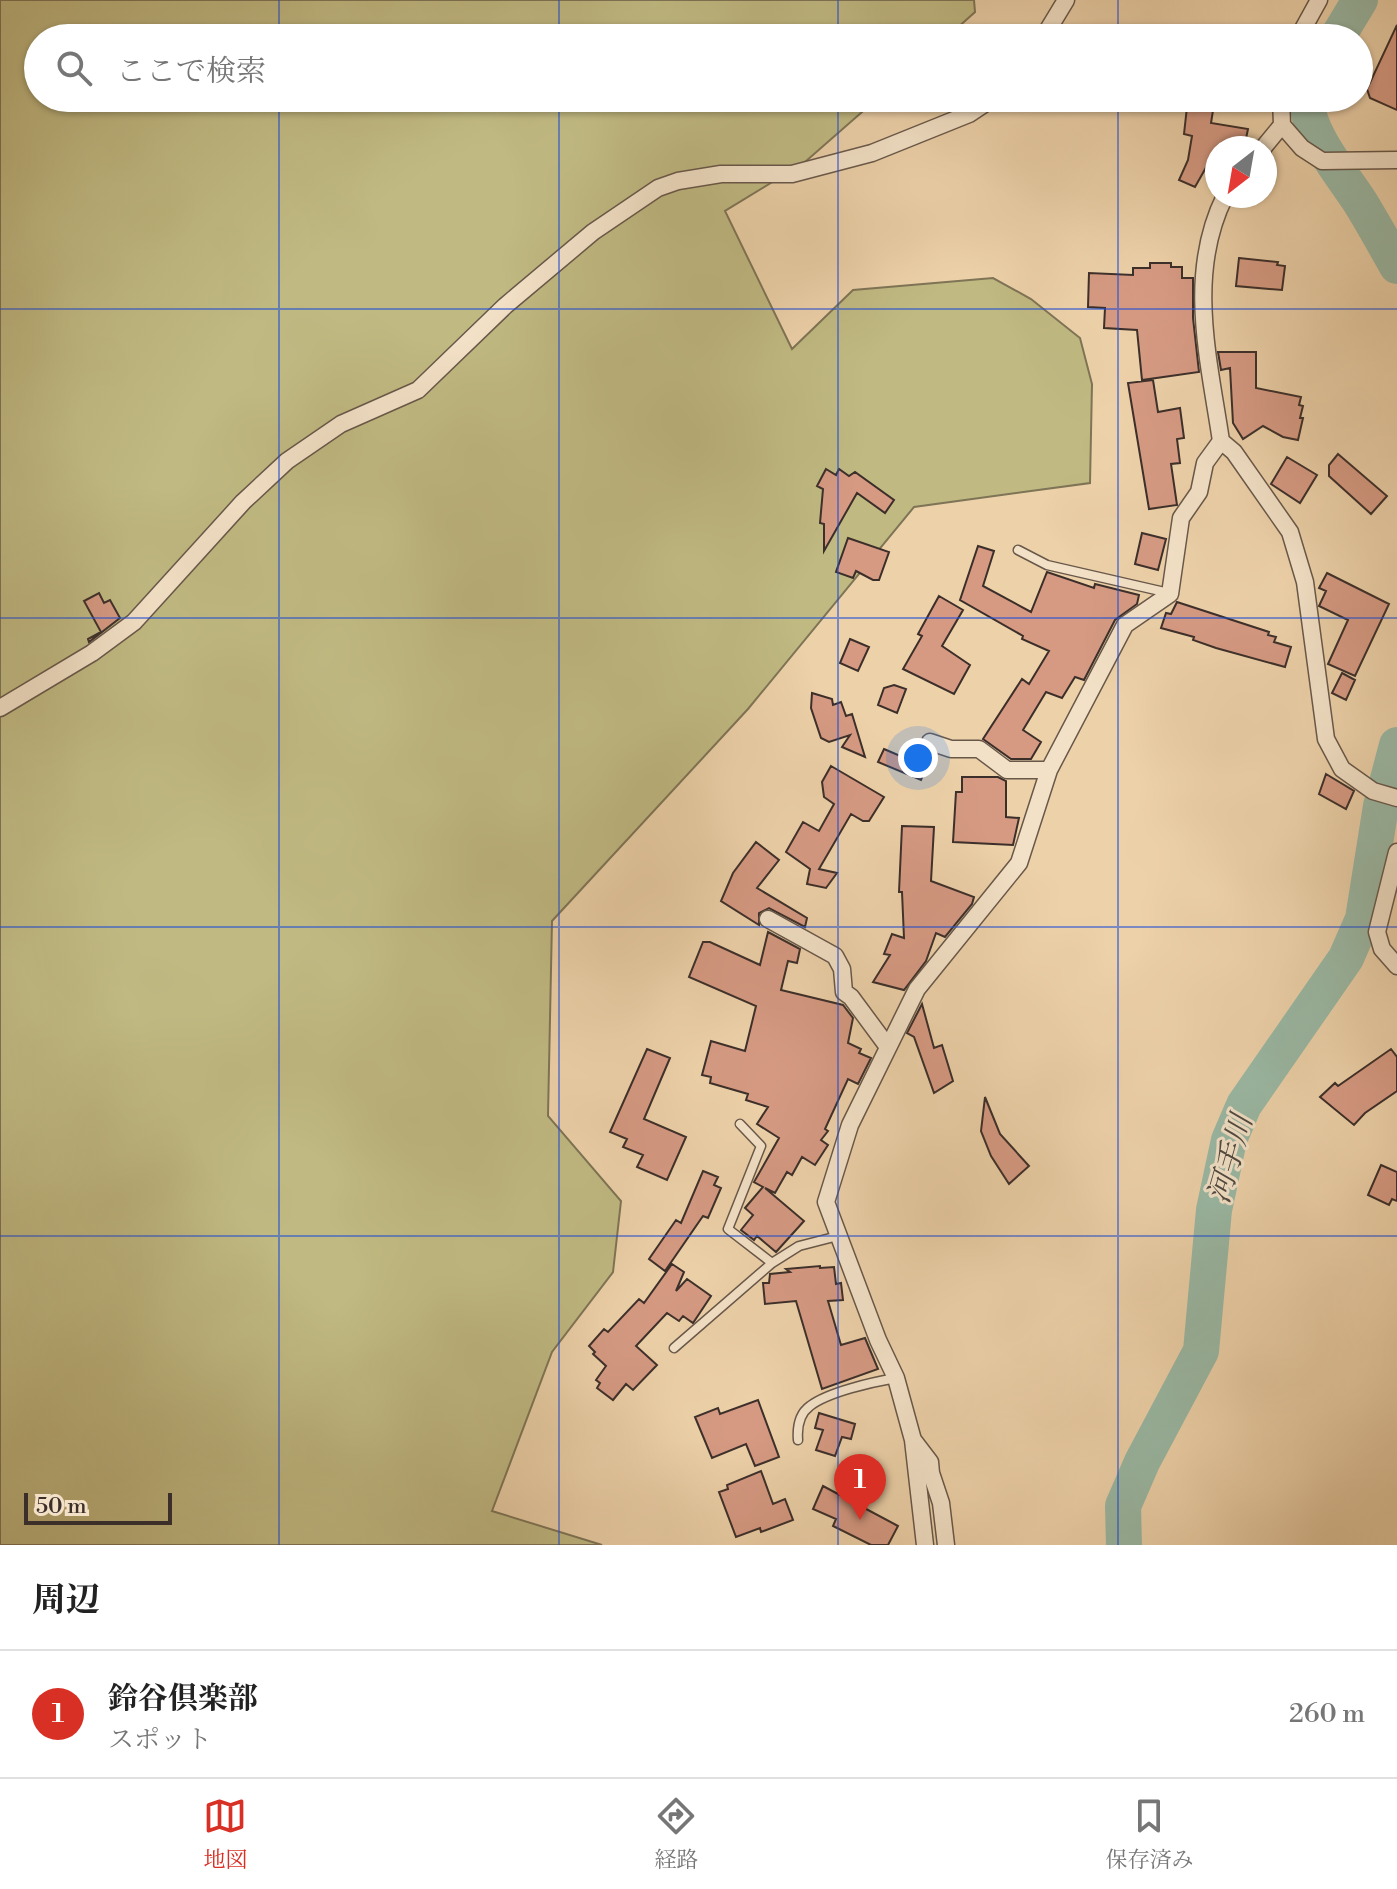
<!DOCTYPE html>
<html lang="ja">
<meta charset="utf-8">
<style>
:root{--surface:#fff;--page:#f2f2f2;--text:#222;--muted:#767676;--line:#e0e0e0;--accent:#d93025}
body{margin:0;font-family:"Libre Bodoni","Noto Serif JP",serif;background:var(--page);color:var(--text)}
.compass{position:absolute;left:1205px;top:136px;width:72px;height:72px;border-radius:50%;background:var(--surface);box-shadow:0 2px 6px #0004;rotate:211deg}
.scale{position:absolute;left:24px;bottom:20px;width:148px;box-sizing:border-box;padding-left:8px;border:4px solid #3c2f2a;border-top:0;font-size:22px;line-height:28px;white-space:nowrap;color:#3c2f2a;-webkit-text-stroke:6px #f3e1c7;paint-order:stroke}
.you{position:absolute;left:918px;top:758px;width:28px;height:28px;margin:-20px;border:6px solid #fff;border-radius:50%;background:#1a73e8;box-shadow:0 0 0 12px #1a73e833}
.badge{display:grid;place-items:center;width:52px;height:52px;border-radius:50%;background:var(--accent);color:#fff;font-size:26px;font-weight:700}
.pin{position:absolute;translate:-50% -66px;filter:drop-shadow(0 2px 4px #0008)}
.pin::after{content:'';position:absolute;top:42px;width:28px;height:24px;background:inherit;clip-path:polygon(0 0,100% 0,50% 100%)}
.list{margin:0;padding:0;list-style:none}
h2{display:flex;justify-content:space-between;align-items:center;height:104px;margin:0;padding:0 32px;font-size:34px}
h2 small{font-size:26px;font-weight:400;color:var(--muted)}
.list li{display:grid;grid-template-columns:52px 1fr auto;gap:24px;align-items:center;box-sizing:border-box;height:128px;padding:0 32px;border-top:2px solid var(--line)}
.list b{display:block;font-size:30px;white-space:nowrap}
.list p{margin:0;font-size:26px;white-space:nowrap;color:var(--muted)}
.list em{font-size:26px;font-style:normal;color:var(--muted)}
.icon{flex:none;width:44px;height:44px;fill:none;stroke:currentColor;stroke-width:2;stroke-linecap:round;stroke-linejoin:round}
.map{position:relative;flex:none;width:1397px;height:1545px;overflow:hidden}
.search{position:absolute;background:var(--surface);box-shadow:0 2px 6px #0004;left:24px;right:24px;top:24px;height:88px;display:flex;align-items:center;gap:20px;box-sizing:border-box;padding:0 28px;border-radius:44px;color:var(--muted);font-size:30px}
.sheet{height:232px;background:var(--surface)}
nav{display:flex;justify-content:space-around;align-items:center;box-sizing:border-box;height:112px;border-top:2px solid var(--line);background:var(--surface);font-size:22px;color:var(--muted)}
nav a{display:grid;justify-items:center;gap:4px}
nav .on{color:var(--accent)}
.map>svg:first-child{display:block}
.green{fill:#c0b982;stroke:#7e7456;stroke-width:2}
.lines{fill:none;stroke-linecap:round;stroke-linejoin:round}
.river{stroke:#9ab8a4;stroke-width:36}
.building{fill:#d69a83;stroke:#3c2f2a;stroke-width:2}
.lane-casing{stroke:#68584a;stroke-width:11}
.street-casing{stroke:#68584a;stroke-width:19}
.lane{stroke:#f3e1c7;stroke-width:8}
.street{stroke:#f3e1c7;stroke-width:16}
.grid{fill:none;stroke:#1d4ed8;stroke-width:2;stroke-opacity:0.55}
.labels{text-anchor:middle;stroke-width:6;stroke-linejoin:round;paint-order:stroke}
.water-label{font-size:30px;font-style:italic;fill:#4f4a42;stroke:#f3e1c7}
</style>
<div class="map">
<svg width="1397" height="1545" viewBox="0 0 1397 1545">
<rect width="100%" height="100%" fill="#edd1a9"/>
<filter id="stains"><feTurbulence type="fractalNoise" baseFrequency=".0025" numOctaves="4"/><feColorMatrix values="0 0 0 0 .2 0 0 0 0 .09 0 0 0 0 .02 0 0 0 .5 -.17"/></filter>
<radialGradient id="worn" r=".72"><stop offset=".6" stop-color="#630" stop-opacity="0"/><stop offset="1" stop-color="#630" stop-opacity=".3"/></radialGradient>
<!-- green -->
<path class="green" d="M0,0H974L975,12L946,38H38V98H878L805,162L725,211L792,349L853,290L993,278L1031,299L1080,338L1092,384L1090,483L914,507L748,709L552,921L548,1116L621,1201L613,1272L552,1352L492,1511L602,1545H0Z"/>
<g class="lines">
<!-- river -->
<path class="river" d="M1337,38L1360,0
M1309,98C1301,126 1345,178 1360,202C1373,223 1385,245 1397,266
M1124,1545L1123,1506L1142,1462L1201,1351L1214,1210L1229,1140L1244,1105L1346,958L1363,919L1381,806L1397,745"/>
</g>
<!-- building -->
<path class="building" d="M1397,25V110L1370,98L1367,89Z
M1188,98H1215L1211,123L1248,129L1244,148H1217V166L1208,164L1195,187L1179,180L1188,160L1192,136L1184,134Z
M1239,258L1278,262L1277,265L1285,266L1282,290L1236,286Z
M1150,263H1171V267H1182V278H1193V318L1199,372L1142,380L1137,330L1104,328L1105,308L1088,307L1089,273L1133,275V268H1150Z
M1218,352H1256V388L1301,397L1299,405L1303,406L1300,418H1303L1298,440L1283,437L1263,426L1243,439L1233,423L1230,368L1221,370Z
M1153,380L1158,412L1180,408L1184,438L1177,439L1180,463L1171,464L1177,505L1149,509L1128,383Z
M1338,454L1387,496L1371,514L1329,476V465Z
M1287,457L1317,475L1300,503L1271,484Z
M826,469L836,475L839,469L849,476L855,472L894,500L885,513L857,493L824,551V524L820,523L823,489L817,486Z
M1142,533L1166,539L1158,570L1135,564Z
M848,538L889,552L879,580H873L856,571L853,578L836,572Z
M978,546L994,551L983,586L1031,612L1047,572L1094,588L1095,584L1139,595L1137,604L1115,620L1084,680L1075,677L1062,698L1046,692L1023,730L1041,742L1031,759H1011L983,739L1022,679L1029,684L1049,651L1022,639L1023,636L960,600Z
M1327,573L1389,604L1355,676L1328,664L1348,620L1319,606L1326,591L1319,588Z
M99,593L104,603L110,600L120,618L89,642L88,639L101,632L84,601Z
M939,596L963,610L942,646L970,665L954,694L903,669L922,636L918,634Z
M1177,602L1269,632L1268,635L1276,637L1274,642L1291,647L1285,667L1216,648L1193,640L1194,637L1161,628L1166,613L1171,614Z
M850,639L869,647L858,671L840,663Z
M1342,673L1355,680L1346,700L1332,693Z
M894,685L906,689L897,713L878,705L884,688Z
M812,693L832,699L833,705L841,702L846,716L852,714L865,757L842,747L850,735L829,742L821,738L811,708Z
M884,749L926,767L921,780L878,762Z
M831,766L884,797L869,821H863L851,814L819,869L837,873L826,888L807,884L810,869L786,852L803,822L819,831L834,804L824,797L822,782Z
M1326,774L1354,791L1346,809L1319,794Z
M962,777H998L1006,781V817L1019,818L1013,845L953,842L956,792H962Z
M902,826L934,827L931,881L974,897L972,904L945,937L936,933L926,961L904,990L873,982L890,955L884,954L892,934L904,938L902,892H899Z
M756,842L779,860L757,888L807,918L805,927L769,908L759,913V925L721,901L733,873Z
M768,932L800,949L797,963L788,961L781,990L843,1005L853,1018L848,1043L861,1049L859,1053L871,1058L858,1084L848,1079L825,1129L828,1131L821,1140L828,1145L815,1165L802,1157L792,1175L787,1172L775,1193L765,1188L804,1221L776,1252L757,1236L754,1240L741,1230L753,1215L745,1208L763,1187L754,1182L779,1138L757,1124L768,1107L746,1100L748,1094L710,1083L711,1077L702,1075L711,1041L745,1051L756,1006L689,977L703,942H710L760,965Z
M922,1004L934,1048L942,1045L953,1081L934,1093L914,1037L907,1033Z
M647,1049L670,1058L644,1119L686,1137L667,1180L637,1167L643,1155L623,1147L627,1139L610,1132Z
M1391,1049L1397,1057V1091L1365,1113L1354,1125L1320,1097L1335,1083L1338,1086Z
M985,1097L1000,1134L1029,1166L1009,1184L991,1156L981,1131Z
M1381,1165L1397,1172V1201L1392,1199L1389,1205L1368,1195Z
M703,1171L718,1177L714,1185L721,1188L708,1218L703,1216L665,1271L649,1259L676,1220L681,1223Z
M672,1264L684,1272L676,1291L687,1279L711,1296L693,1323L683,1316L679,1321L667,1313L636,1346L657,1365L633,1390L626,1384L613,1400L597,1388L600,1383L596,1380L606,1366L593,1354L595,1352L589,1346L604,1329L608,1332L639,1299L644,1303Z
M820,1266V1268L834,1267L836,1284L841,1283L843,1300L828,1301L841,1345L865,1338L878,1369L822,1389L796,1301L765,1304L763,1283H769L770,1274L790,1272L786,1269Z
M758,1400L779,1457L755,1466L746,1444L712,1458L695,1417L718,1408L720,1414Z
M819,1413L855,1424L851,1439L842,1437L835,1456L816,1450L823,1430L815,1428Z
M761,1471L773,1504L785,1499L793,1520L761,1532L760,1528L736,1537L719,1492L728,1489L727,1485Z
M823,1486L898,1526L888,1545H871L833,1526L836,1519L813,1509Z"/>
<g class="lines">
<defs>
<path id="lane" d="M1018,550L1047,565L1169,593
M740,1124L761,1146L728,1229L772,1263
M674,1348L772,1263L799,1246L838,1236
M798,1440C797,1427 799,1414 810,1406C828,1392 873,1382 896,1378"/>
<path id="street" d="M1043,38L1066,0
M1298,38L1319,0
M1282,125L1302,148L1322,161L1397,160
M1263,148L1282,125L1281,98
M1221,441L1234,452L1290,532L1305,582L1326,739L1342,769L1373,791L1397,798
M0,708L92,653L134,622L243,502L287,461L341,424L418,390L505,306L593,232L658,188L678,181L721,174H792L872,153L969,114L993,98
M930,742L951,749H979L1007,770H1049
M1397,852L1377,932L1382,949L1397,966
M768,919L835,956L842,969L844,992L851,997L888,1047
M914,1441L930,1462L931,1473L941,1503L946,1545
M925,1545L913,1440L896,1378L878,1340L826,1202L850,1125L917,989L1019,863L1049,770L1125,625L1170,594L1181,518L1199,492L1205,463L1221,441C1209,360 1186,274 1225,196"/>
</defs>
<!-- lane casing -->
<use href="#lane" class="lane-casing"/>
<!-- street casing -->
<use href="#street" class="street-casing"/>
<!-- lane -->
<use href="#lane" class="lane"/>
<!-- street -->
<use href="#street" class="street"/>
</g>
<!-- grid -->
<path class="grid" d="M279,0V38M559,0V38M838,0V38M1118,0V38M279,98V1545M559,98V1545M838,98V1545M1118,98V1545M0,309H1397M0,618H1397M0,927H1397M0,1236H1397"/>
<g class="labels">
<!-- water labels -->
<g class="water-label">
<text transform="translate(1230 1159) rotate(-74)" y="10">河手川</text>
</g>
</g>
<rect width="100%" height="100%" filter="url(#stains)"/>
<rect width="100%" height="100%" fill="url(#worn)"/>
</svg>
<svg class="compass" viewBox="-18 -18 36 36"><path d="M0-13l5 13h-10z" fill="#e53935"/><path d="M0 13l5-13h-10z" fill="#767676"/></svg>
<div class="scale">50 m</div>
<div class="you"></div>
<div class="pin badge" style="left:860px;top:1520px">1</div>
<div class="search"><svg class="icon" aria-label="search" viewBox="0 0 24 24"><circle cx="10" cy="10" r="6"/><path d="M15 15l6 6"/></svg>ここで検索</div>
</div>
<section class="sheet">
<h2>周辺<small></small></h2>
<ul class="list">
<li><span class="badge">1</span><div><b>鈴谷倶楽部</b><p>スポット</p></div><em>260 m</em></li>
</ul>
</section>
<nav>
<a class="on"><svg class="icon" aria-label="map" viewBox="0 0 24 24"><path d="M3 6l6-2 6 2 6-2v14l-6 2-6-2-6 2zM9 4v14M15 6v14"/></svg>地図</a>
<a><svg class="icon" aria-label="directions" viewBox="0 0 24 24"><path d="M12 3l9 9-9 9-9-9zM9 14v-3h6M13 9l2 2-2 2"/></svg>経路</a>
<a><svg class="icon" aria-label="saved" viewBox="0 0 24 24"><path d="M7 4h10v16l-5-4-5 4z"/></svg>保存済み</a>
</nav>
